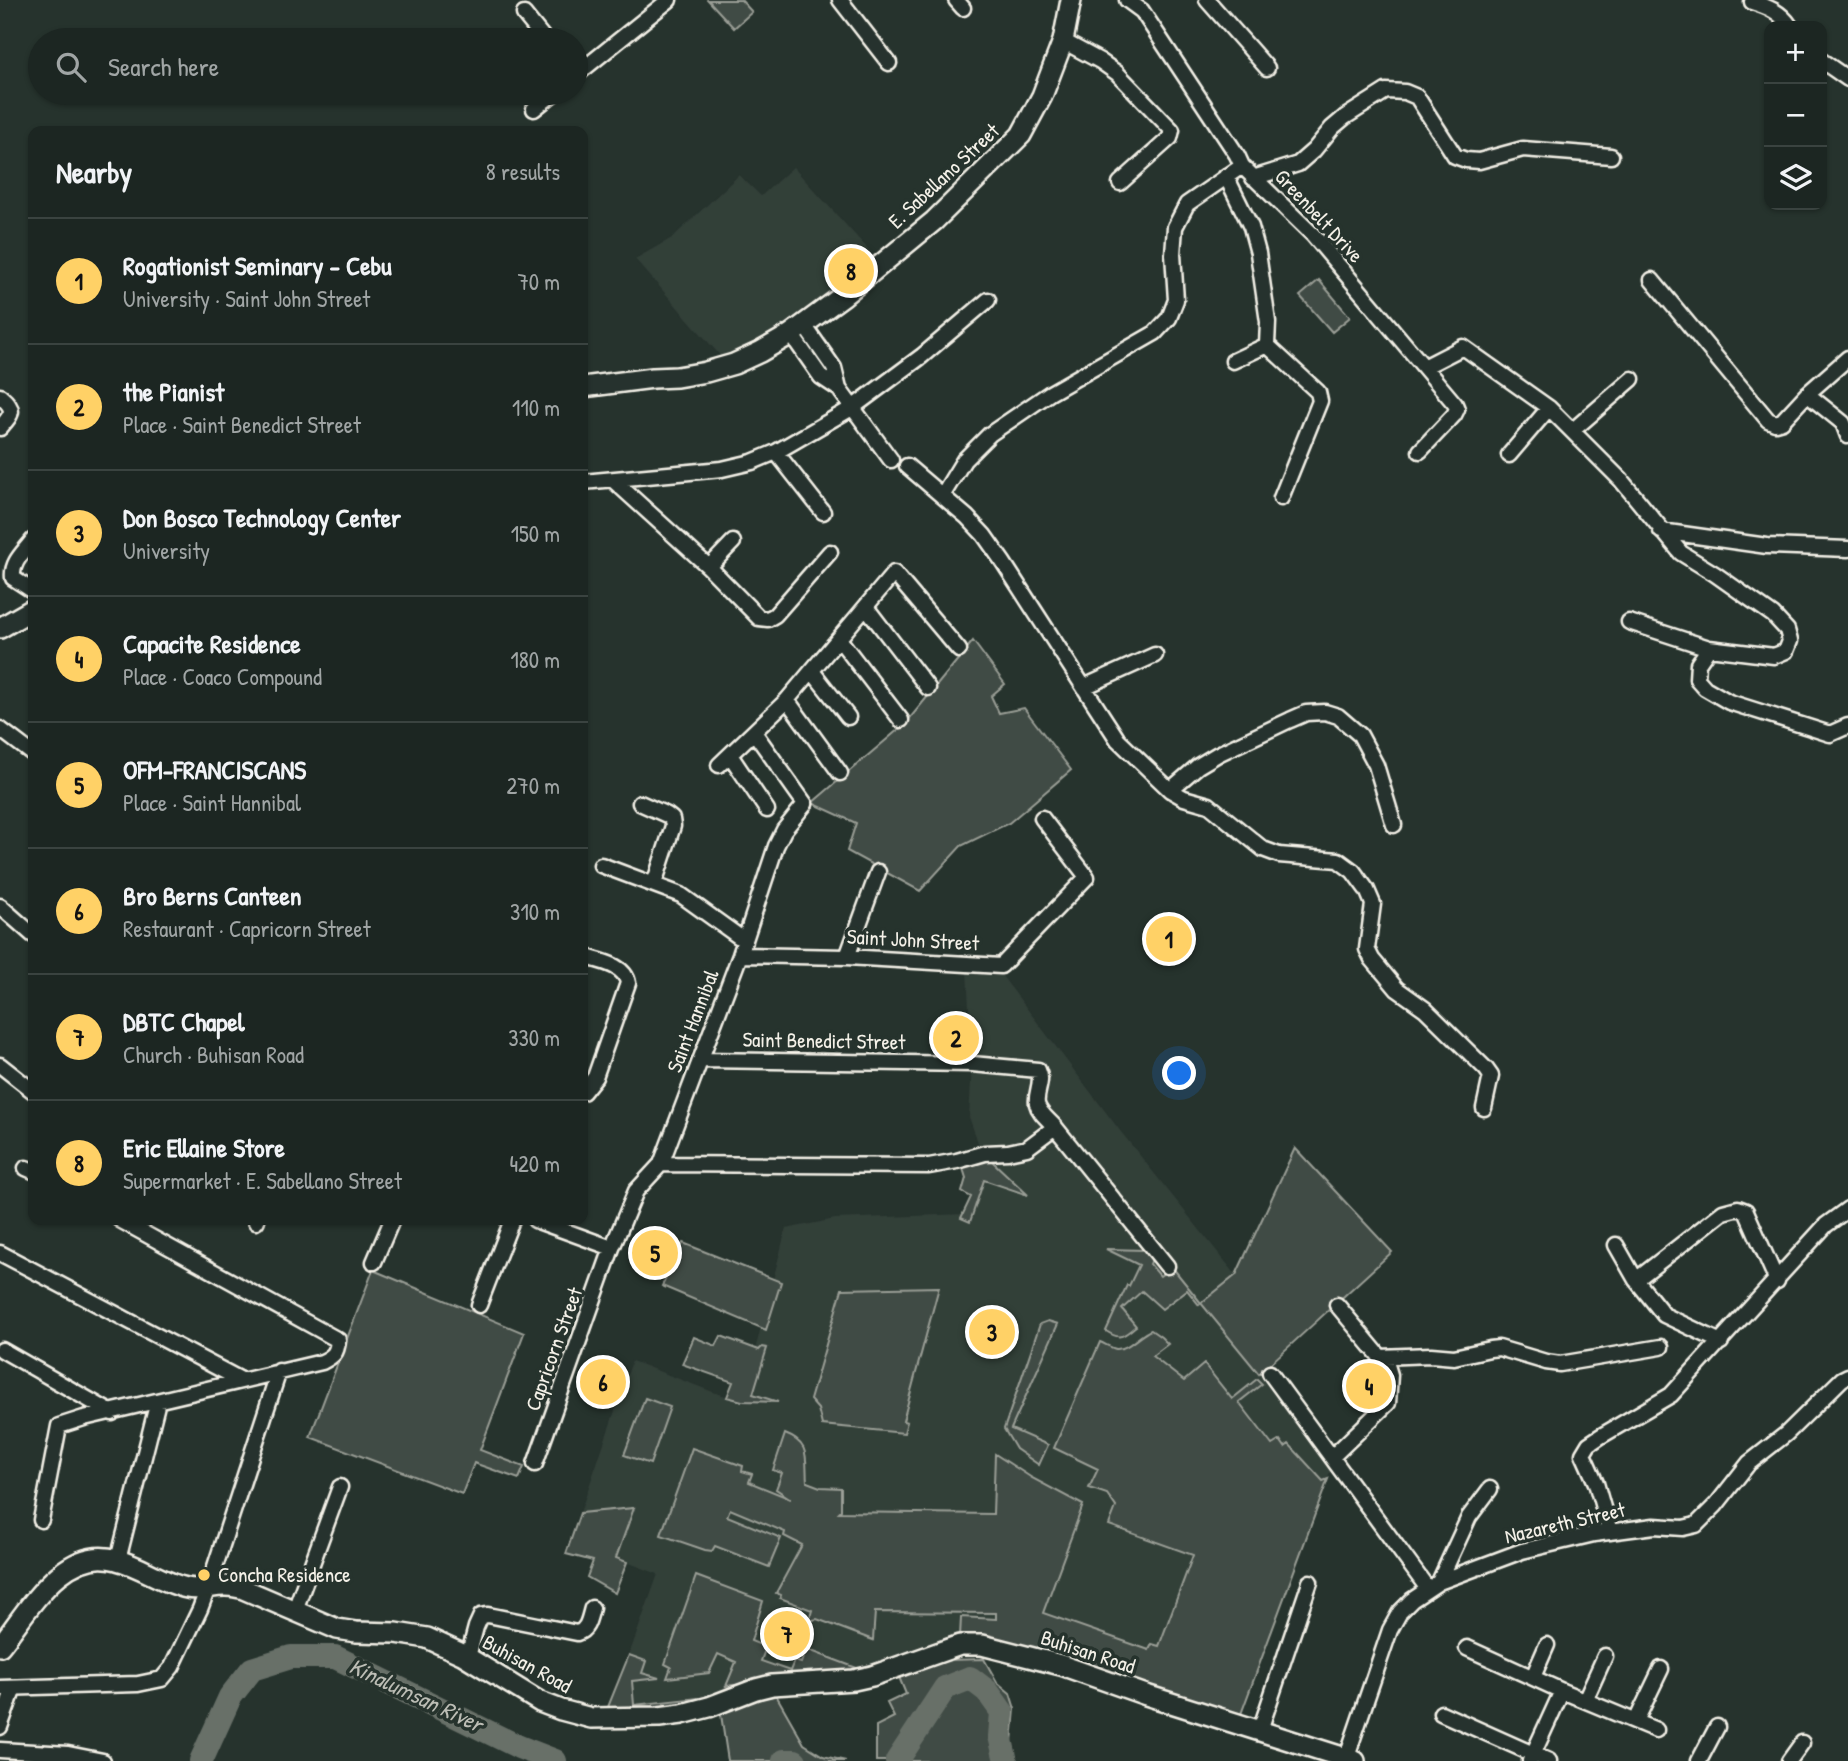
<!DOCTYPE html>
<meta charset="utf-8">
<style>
:root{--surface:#1c2622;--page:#252e2a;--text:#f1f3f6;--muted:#a0a5a5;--line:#3a4340;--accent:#ffd166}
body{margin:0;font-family:"Patrick Hand",sans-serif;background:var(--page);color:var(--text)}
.controls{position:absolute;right:21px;top:21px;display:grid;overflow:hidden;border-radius:14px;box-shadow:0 2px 5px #0004}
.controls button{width:63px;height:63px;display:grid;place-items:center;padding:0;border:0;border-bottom:2px solid var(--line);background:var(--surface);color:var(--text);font:35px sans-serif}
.you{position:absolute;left:1180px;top:1074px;width:24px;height:24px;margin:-18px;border:5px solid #fff;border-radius:50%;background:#1a73e8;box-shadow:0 0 0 10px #1a73e833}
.badge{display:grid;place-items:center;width:46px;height:46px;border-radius:50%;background:var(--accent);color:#111;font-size:23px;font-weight:700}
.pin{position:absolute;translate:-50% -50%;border:4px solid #fff;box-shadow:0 2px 7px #0006}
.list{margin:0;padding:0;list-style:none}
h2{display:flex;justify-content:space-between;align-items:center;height:91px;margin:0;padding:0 28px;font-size:30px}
h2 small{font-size:23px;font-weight:400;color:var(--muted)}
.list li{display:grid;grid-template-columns:46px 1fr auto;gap:21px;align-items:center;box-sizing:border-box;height:126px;padding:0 28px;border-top:2px solid var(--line)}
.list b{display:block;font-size:26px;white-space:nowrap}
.list p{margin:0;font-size:23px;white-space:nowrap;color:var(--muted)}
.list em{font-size:23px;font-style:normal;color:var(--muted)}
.icon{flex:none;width:38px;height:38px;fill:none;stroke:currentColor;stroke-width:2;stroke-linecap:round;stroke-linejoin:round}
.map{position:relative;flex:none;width:1848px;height:1761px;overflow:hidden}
.search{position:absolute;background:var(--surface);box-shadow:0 2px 5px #0004;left:28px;top:28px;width:560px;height:77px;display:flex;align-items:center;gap:18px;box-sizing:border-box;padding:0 24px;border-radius:38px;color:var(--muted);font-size:26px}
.panel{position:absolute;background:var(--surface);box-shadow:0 2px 5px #0004;left:28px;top:126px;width:560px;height:1099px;border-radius:14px}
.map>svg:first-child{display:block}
.built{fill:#333f39}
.green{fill:#414b45;stroke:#9a9e96;stroke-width:2}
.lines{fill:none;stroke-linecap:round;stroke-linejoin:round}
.river{stroke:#676f68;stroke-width:24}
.street-casing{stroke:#f4f1e8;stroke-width:19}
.secondary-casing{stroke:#f4f1e8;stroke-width:24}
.street{stroke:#26332d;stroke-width:14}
.secondary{stroke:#26332d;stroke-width:19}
.poi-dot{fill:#ffd166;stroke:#26332d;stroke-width:2.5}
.labels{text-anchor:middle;stroke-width:7;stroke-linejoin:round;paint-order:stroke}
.street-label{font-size:21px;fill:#f4f1e8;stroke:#26332d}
.poi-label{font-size:21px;fill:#f4f1e8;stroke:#26332d;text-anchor:start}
.water-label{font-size:23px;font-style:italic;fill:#bcbdb5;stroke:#26332d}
</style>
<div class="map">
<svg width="1848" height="1761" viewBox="0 0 1848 1761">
<rect width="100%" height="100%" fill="#26332d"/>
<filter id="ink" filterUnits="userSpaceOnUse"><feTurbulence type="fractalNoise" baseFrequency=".0143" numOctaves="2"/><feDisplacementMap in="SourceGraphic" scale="14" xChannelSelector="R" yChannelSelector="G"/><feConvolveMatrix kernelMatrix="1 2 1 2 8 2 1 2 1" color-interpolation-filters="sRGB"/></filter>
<g filter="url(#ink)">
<!-- built -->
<path class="built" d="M793,167L877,259L788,327L725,361L635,259L672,238L739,175L761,196Z
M967,971L999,972L1121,1132L1236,1275L1201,1303L1334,1462L1281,1598L1241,1714L960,1637L880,1668L660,1709L606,1712L629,1655L658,1574L616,1558L566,1554L632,1361L713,1392L742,1401L786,1229L835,1219L965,1214L985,1153L980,1148L969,1117L972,1064Z"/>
<!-- green -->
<path class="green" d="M708,0H741L752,12L734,28Z
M1319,280L1350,317L1332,332L1300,296Z
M973,641L1005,684L991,696L999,713L1024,708L1071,770L1009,823L961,846L920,891L847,851L856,823L812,803L906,723Z
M1295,1148L1392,1252L1259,1374L1201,1303L1199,1305L1187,1290L1162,1309L1142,1291L1122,1309L1136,1326C1123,1336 1121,1341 1106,1331L1127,1285L1129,1286L1139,1265L1106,1249L1145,1250L1152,1259L1150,1264L1160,1276L1172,1267L1201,1303L1236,1275Z
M987,1154L992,1161L1028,1195L984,1180L970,1222L961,1218L971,1197L962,1192L966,1178L961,1162Z
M683,1243L781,1282L766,1330L662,1286Z
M373,1270L524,1333L480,1450L524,1467L519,1479L474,1463L462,1494L310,1437Z
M939,1287L903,1421L907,1422L904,1433L822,1425L818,1409L810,1400L842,1289Z
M1048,1321L1058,1324L1011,1429L1048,1445L1039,1465L1016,1449L1004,1429L1040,1324Z
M1151,1330L1161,1337L1168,1344L1152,1356L1184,1381L1204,1364L1232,1399L1257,1379L1262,1384L1239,1402L1272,1445L1280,1440L1285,1447L1289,1444L1323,1481L1328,1479L1241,1714L960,1637L961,1617L996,1619V1613L875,1612L873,1640L817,1619L809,1621L812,1610L780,1598L781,1595L776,1593L802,1545L784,1536L785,1532L730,1509L727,1516L781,1538L769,1567L715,1546L712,1551L705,1550L661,1535L692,1448L743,1466L742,1471L752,1474L749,1482L791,1499L776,1489L782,1473L773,1470L785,1434C811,1444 805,1457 807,1482L820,1487L841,1488V1510L839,1512L993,1514L995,1454L1032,1478L1083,1505L1043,1613L1149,1650L1152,1644L1159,1646L1193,1555L1109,1525L1116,1507L1107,1494L1089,1488L1098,1469L1054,1448L1100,1342C1105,1344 1111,1348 1116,1349C1128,1350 1140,1334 1151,1330Z
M721,1336L759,1350L762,1347L767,1348L753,1394L778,1402L742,1401L727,1397L733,1382L682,1364L694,1337L716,1346Z
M645,1398L670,1407L650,1464L624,1455Z
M634,1508L616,1558L627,1562L615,1593L587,1577L593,1561L566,1554L580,1513Z
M696,1576L763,1601L751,1641L766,1647L761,1661L790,1671L794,1661L801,1663L806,1649L862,1670L726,1686L736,1662L718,1654L709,1673L667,1678L671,1667L665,1664Z
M629,1655L646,1661L642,1673L659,1678L632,1681L634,1705L698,1698V1700L660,1709L606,1712Z
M984,1659L997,1682L1010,1693L1015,1709L1011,1753L1007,1761H876V1726L894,1717L887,1703L906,1694L899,1677L948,1660Z
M776,1695L804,1744L823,1756L846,1761H728L720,1708Z"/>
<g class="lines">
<!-- river -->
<path class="river" d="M201,1761L230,1697L252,1669L291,1657H335L519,1747L555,1761
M784,1761H795
M897,1761L945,1688L970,1678L987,1691L1002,1712L1000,1736L1006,1761"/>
<defs>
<path id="street" d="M840,0L889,63
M956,0L963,8
M1127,0L1142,11L1237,155L1242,166L1313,235L1455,404L1457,409L1454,415L1420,451
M1207,0L1267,68
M1752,2C1768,7 1781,12 1790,26
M524,14L545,40
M1063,41L1100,61L1117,73L1172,130L1170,138L1120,183
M1822,61L1848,79
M576,75L669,0
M534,109L554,93
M1226,176L1251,227L1258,253L1268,322L1267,345L1318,392L1320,401L1281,498
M1253,178L1298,164L1314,150L1332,128L1345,117L1386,91L1405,92L1417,97L1455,156L1466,160L1479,161L1523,149L1611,156
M1652,280L1768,420L1775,423L1782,421L1807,394L1848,358
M804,325L834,368L839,389
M791,334L821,377L839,389L891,460
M1233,361L1267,345
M1424,367L1463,347L1549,408L1621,480L1681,553L1715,574L1773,615L1787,630L1790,641L1786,651L1774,656L1709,648L1698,664L1697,679L1705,688L1729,702L1830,734L1848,726
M1807,394L1843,423L1848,436
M0,396C17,410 12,414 0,428
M1572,431L1632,379
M776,452L823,512
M1509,455L1549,408
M907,466L967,517L984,535L1003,562L1118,740L1170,790L1184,798L1209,805L1263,849L1279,855L1338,860L1353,871L1367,890L1373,904L1367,949L1372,959L1397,989L1425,1009L1486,1069L1491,1076L1484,1108
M613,480L709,567L759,618L768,619L775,615L830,552
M583,482L722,469L752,462L776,452L852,408L922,356L988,300
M942,496L964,460L990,434L1050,393L1155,333L1169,318L1176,300L1173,254L1175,227L1187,204L1242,166
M1661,531L1767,546L1848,549
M33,540C24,552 11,562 13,578L33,591
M709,567L733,542
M866,607L928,688
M1629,622L1709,648
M839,639L901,720
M812,671L848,717
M1084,687L1155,655
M787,700L840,773
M0,729L33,754
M730,755L767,810
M719,765L787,700L894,573L959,650
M1170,790L1198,766L1218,754L1290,720L1306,713L1325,712L1338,716L1360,735L1376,765L1394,825
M640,803L667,815L672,819L673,826L654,884
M601,865L681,895L745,941
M0,906L33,935
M740,955L847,957L1001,966L1087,877L1042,818
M583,956C598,961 625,964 628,983L595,1077L583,1092
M847,957L878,872
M701,1060L972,1064L1038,1070C1044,1082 1035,1092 1037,1104C1039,1113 1049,1120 1055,1127L1167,1266
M0,1065L33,1091
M661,1164L929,1166L957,1161L985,1153L1008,1152L1027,1148L1055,1127
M26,1168L33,1171
M535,1220L612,1248
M256,1222L257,1220
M1616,1245L1636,1280L1664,1315L1721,1342
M0,1253L241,1380
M374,1262L392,1220
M1636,1280L1723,1212L1738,1208L1746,1211L1777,1281
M479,1305L512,1220
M2,1350L112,1413
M1380,1357L1431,1355L1454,1357L1490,1349L1499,1348L1546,1362L1560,1364L1661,1347
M1270,1373L1428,1589
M1332,1457L1388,1403L1390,1375L1387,1365L1337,1305
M535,1464L612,1248L636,1191L661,1164L740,955L776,846L784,830L805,804L754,732
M41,1520L59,1426L84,1418L322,1362C334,1356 337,1353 338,1340L120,1220
M1610,1532L1596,1483L1583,1454L1589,1444L1601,1436L1671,1395L1826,1225L1848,1209
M118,1560L158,1401
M1439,1582L1469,1517L1490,1489
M295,1610L340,1487
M1467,1648L1562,1691L1656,1730
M468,1657L476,1627L481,1616L488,1615L577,1633C588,1630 589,1618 592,1608
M1533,1677L1547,1645
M0,1688L138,1684L162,1679L172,1667L200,1609L208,1588L279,1371
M1585,1700L1605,1656
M1441,1713L1549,1761
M1636,1721L1661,1669
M0,1727L14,1688
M1260,1730L1310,1582
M0,1750L68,1754L103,1761
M1346,1759L1390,1630L1400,1612L1412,1600L1439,1582L1522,1551L1594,1534L1654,1526L1683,1528L1696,1525L1716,1505L1749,1463L1786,1434L1842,1379L1848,1376
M1530,1761L1562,1691
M1699,1761L1717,1727
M1789,1761L1802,1743"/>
<path id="secondary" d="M583,387L653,378L677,377L706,372L734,364L760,352L791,334L844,295L934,221L1021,135L1042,96L1063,41L1071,0
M0,628L33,609
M0,1646C28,1611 64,1544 117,1560C141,1566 163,1583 187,1588C199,1591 212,1586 225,1586C230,1586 235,1587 241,1588L337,1629L356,1632L396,1633L427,1638L462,1654L540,1702L561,1710L591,1718L659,1717L682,1714L709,1707L756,1689L772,1685L854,1680L872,1676L960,1645H982L1061,1665L1146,1695L1355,1761"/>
</defs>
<!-- street casing -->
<use href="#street" class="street-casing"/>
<!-- secondary casing -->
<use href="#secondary" class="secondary-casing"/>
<!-- street -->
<use href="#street" class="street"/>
<!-- secondary -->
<use href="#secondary" class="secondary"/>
</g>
</g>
<!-- markers -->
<circle class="poi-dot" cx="204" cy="1575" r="7"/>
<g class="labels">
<!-- street labels -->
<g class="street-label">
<text transform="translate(944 176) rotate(-43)" y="7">E. Sabellano Street</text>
<text transform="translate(1319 216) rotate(47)" y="7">Greenbelt Drive</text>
<text transform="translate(913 940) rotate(3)" y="7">Saint John Street</text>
<text transform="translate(693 1021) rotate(-69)" y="7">Saint Hannibal</text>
<text transform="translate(824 1041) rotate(1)" y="7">Saint Benedict Street</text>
<text transform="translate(554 1349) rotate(-70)" y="7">Capricorn Street</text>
<text transform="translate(1565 1523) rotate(-13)" y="7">Nazareth Street</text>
<text transform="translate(1088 1652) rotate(18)" y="7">Buhisan Road</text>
<text transform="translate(527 1664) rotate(29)" y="7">Buhisan Road</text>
</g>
<!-- poi labels -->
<g class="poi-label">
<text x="218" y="1582">Concha Residence</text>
</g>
<!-- water labels -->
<g class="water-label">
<text transform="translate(416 1695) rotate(25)" y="8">Kinalumsan River</text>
</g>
</g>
</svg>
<div class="controls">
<button>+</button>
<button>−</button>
<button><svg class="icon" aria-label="layers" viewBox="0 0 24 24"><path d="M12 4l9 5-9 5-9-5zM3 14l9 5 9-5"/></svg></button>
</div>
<div class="you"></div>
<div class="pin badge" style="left:1169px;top:939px">1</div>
<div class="pin badge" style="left:956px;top:1038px">2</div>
<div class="pin badge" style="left:992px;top:1332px">3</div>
<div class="pin badge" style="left:1369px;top:1386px">4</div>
<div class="pin badge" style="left:655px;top:1253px">5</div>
<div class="pin badge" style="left:603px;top:1382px">6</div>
<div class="pin badge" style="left:787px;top:1634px">7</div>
<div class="pin badge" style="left:851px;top:271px">8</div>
<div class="search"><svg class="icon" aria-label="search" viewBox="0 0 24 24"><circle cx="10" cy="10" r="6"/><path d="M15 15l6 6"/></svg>Search here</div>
<section class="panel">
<h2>Nearby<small>8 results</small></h2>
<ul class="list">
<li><span class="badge">1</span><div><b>Rogationist Seminary - Cebu</b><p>University · Saint John Street</p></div><em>70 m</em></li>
<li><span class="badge">2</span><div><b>the Pianist</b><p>Place · Saint Benedict Street</p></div><em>110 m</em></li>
<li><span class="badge">3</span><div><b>Don Bosco Technology Center</b><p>University</p></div><em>150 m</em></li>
<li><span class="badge">4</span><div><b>Capacite Residence</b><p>Place · Coaco Compound</p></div><em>180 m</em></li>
<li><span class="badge">5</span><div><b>OFM-FRANCISCANS</b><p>Place · Saint Hannibal</p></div><em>270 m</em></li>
<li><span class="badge">6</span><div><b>Bro Berns Canteen</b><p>Restaurant · Capricorn Street</p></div><em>310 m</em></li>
<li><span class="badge">7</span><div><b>DBTC Chapel</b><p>Church · Buhisan Road</p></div><em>330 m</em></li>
<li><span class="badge">8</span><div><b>Eric Ellaine Store</b><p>Supermarket · E. Sabellano Street</p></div><em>420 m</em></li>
</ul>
</section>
</div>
